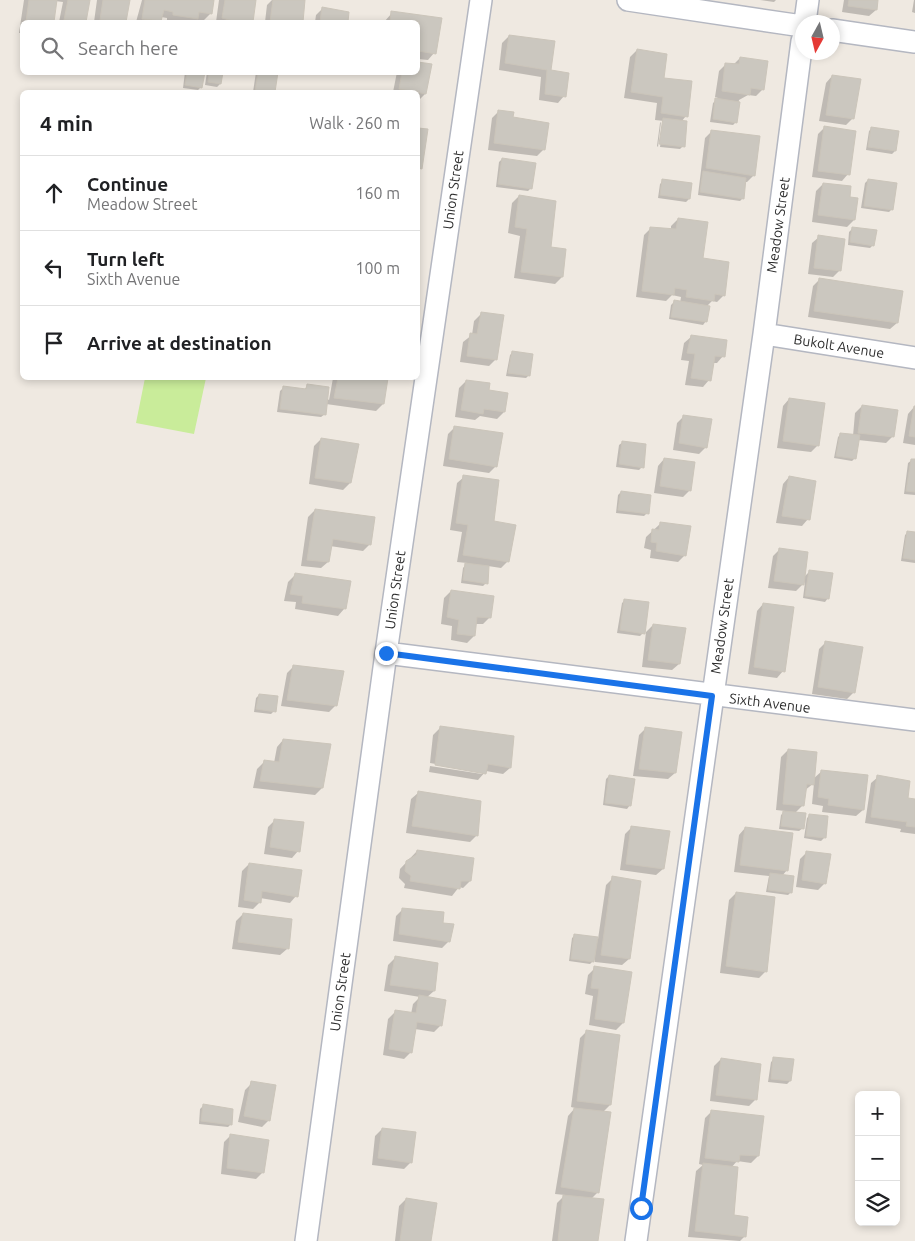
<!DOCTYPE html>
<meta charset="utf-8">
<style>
:root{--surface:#fff;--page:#f6f6f6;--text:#202124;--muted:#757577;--line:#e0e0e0}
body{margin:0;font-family:Ubuntu,sans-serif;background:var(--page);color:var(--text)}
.controls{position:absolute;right:15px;bottom:15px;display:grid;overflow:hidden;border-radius:8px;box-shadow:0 2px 8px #0003}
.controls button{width:45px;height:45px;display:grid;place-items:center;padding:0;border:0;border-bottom:1px solid var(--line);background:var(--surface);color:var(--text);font:25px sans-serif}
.compass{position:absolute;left:795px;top:15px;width:45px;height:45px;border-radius:50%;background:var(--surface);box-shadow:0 2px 8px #0003;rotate:188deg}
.stop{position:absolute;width:15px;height:15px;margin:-11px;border:4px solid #1a73e8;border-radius:50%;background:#fff}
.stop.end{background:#1a73e8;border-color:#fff;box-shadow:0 1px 5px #0008}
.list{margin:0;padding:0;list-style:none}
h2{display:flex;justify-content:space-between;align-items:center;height:65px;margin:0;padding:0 20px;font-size:21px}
h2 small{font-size:16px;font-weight:400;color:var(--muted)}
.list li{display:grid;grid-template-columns:32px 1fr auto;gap:15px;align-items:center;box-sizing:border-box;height:75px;padding:0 20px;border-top:1px solid var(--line)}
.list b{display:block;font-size:19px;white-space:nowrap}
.list p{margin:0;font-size:16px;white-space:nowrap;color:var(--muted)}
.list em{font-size:16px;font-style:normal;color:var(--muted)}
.icon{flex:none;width:28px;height:28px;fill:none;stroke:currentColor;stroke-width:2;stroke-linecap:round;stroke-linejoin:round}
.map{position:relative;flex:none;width:915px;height:1241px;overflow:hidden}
.search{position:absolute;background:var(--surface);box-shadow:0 2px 8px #0003;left:20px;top:20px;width:400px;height:55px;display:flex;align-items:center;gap:12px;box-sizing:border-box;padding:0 18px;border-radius:8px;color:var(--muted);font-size:19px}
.panel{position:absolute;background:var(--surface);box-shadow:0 2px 8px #0003;left:20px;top:90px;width:400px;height:290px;border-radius:8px}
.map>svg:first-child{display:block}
.pitch{fill:#c9ec9a}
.shadow{fill:#0003}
.building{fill:#cbc7bf;stroke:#cbc5ba}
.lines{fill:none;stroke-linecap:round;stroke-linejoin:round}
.street-casing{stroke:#b4b7c1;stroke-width:24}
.street{stroke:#fff;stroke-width:21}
.route{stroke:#1a73e8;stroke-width:6}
.labels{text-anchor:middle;stroke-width:4;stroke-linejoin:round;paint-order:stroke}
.street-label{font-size:14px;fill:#2e2e2e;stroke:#fff}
</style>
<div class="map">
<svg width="915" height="1241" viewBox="0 0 915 1241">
<rect width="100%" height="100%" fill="#efe9e1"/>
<!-- pitch -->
<path class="pitch" d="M145,378H206L194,434L136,423Z"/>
<!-- shadow -->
<path class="shadow" d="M24,0H89L85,22H59L63,2L55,1L52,22H22V33H19Z
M97,0H128L125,22H94Z
M142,0H213L211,13L204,20L171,22H167V18L161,17L158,22H136Z
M219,0H255L252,22H216Z
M272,0L304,1L301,22H265L267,5Z
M760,0H776L774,2Z
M844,0H877L876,10L869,16L842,12Z
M914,0H915V13L912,12Z
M322,9L348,13L346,22H315L316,15Z
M392,13L440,20L434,53L428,60L418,59V22H384Z
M509,36L549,71L564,96L558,103L539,100L541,77L499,70L502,43Z
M637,50L662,79L686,116L681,122L683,146L680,149L660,147L664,121L655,120L657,103L624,98L630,57Z
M740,58L763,89L756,96L748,95L739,100L736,122L733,125L710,122L713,103L718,98L715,97L719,71L726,64L733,65Z
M418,63L430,65L425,94L418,101V92H393L397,72H418Z
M185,72H203L201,87L198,90L183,88Z
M207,72H221L220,84L217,87L205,85Z
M256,72H276L274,92H253Z
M832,76L853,118L846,125L819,121L826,83Z
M499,111L512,119L544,149L537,156L488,150L492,118Z
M661,122L658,147L657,146L660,123Z
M825,127L848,174L842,181L812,177L818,134Z
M872,128L895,151L892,154L866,150L869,131Z
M418,129L427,130L421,168L418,172Z
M712,131L754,175L747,182H745L743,198L740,201L698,195L705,138Z
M502,159L531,188L528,191L496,187L499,162Z
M868,180L892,209L889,212L861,208L865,183Z
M663,181L689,199L686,202L658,198L660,184Z
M823,184L849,198L854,220L847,227L812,222L816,191Z
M519,196L549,248L562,277L555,284L514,278L520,236L508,233L512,203Z
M678,219L724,295L717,302L712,301L708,305L706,321L703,325L669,319L671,305L674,302L680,303L681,297L672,295L666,301L636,297L644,235L651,228L671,230V226Z
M852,229L873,245L870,248L848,245L849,232Z
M819,237L840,270L833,277L808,274L812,243Z
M820,279L897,323L890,329L808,317L813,286Z
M481,314L496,359L489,366L460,362L463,342L472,335L474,321Z
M691,337L723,356L717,363H712L709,380L703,387L685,385L689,361L681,360L684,343Z
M513,352L529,375L526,378L506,376L510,355Z
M333,378H387L383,404L376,411L326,404L325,414L321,417L277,412L280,391L283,388L304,390L308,385L329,400Z
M466,381L488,391L504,412L497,419L480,416L475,420L455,417L459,388Z
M789,399L818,445L811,452L777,448L783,406Z
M862,406L893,436L886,443L858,440L855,458L852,461L834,458L838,437L841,434L853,436L855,413Z
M914,407H915V445L903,443L908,414Z
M684,416L706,447L699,454L673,450L677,423Z
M455,427L496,466L489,473L443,466L448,434Z
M321,439L350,483L343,490L309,484L314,446Z
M623,442L642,467L639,470L616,467L619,445Z
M664,459L690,490L683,497L654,493L658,466Z
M912,460L915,461V495L904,494L908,463Z
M464,477L492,522L508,561L501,568L488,566L486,583L483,586L461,583L463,568L467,563L457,562L462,532L450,530L457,483Z
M789,477L808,519L802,526L776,523L783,484Z
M621,492L647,513L644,516L616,513L618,495Z
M315,510L370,544L363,551L330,546L328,562L321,568L301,566L308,517Z
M660,524L685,555L678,562L650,558L651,550L644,548L646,537Z
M908,532L915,533V563L901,561L905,535Z
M780,549L804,577L810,571L828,598L825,602L803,598L805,582L796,591L768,588L773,556Z
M295,575L350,582L344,609L338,616L295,609L296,602L284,601L288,582Z
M451,591L490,617L483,624H475L474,636L467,643L451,640L452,626L441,624L444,598Z
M625,600L643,633L640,636L617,633L622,603Z
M763,604L783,671L777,678L748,674L757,611Z
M653,625L679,664L672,670L642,667L646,632Z
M826,642L854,692L847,699L812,694L819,649Z
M294,666L336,705L329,712L281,706L287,673Z
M259,695L274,711L271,714L254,712L256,698Z
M440,728L510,768L503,774L486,771L478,780L429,772L430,766L482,774V772L430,763L433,735Z
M646,728L675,773L668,779L633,776L639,735Z
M283,740L322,788L315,795L253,788L257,769L264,762L274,763L277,747Z
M788,750L813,779L822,771L863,810L856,816L822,812L823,806L812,804L814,783L804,791L803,805L795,813L803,828L799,831L779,829L781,815L785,811L776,810L781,757Z
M609,776L630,805L627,809L603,805L606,779Z
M878,777L906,799L915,801V834L900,832L901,829L865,823L871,783Z
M418,793L477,835L470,842L406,833L411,799Z
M810,815L824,838L821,841L804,838L807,818Z
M275,820L298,851L292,858L264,854L268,827Z
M632,827L663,869L656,875L620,870L625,834Z
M745,828L787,870L782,876L791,892L788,895L766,892L769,876L734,872L739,835Z
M417,851L470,881L463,888L459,887L452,896L404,888L405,884L399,878L400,869Z
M807,852L825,883L818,890L796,887L800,859Z
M249,864L296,896L290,903L260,898V902L253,909L238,907L242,871Z
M613,878L629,959L622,965L595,962V959L590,964L569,961L572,938L575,935L598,939L606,885Z
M736,893L766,971L759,978L720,973L729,900Z
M403,909L441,924L449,941L442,948L393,941L396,916Z
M243,914L287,949L280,955L232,949L236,921Z
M395,958L434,991L426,998L441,1025L434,1032L415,1029L411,1052L404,1059L383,1055L388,1019L395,1012L411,1014L413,1004L420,997L384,991L388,965Z
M595,968L623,1023L616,1030L589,1025L593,996L585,994L588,975Z
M586,1032L618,1036L610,1105L603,1112L598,1192L591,1199L597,1241H552L557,1203L565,1195L555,1194L568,1116L575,1108L571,1107L580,1038Z
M721,1059L755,1100L749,1106L710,1101L714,1066Z
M774,1059L790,1081L787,1084L768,1082L771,1062Z
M252,1083L269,1120L262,1127L238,1122L245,1090Z
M203,1106L231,1124L228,1127L199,1124L200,1109Z
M711,1112L758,1156L751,1163L737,1161L731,1168L733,1216L745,1236L740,1241L688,1237L696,1171L703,1165L699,1164L705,1118Z
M382,1129L411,1162L404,1169L372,1165L375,1136Z
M231,1135L263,1172L256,1179L221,1174L224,1142Z
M406,1199L430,1241H395L399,1206Z"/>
<!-- building -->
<path class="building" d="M29,0H57L54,22H26Z
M68,0H90L86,22L64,20Z
M103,0H130L126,22L100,20Z
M145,0H214L212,14L199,12L198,19L173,15V12L164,10L161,21L142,19Z
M225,0H256L253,22H236L222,18Z
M273,0H305L303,22H270Z
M849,0H878L877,10L848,6Z
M322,7L349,12L348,22H320Z
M391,11L442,18L436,54L418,51V22H390Z
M509,35L555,41L551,70L569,73L566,97L545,94L547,70L505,63Z
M637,49L667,54L664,78L692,81L688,117L661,113L663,97L631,92Z
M740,57L768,61L764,90L751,88L750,95L722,91L725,63L739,64Z
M418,62L432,64L426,94L399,89L402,72H418Z
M187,72H205L202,88L185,85Z
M209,72H223L221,84L208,82Z
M258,72H278L275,92H255Z
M832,75L861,79L854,119L826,115Z
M715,98L740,102L737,123L713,119Z
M498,110L514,112L513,117L549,123L545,150L494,143Z
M663,118L687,121L685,147L659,144Z
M824,126L856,131L850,175L818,171Z
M871,127L899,131L896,151L868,147Z
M418,128L428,129L422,169L418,168Z
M711,130L760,136L755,176L706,168Z
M502,158L536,163L532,189L498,184Z
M703,171L746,178L744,199L700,192Z
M662,179L692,183L690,199L660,195Z
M868,179L897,183L893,210L864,206Z
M823,183L851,186L850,197L858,198L855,220L818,215Z
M519,195L556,201L551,247L566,249L563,277L521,272L527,229L515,227Z
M678,218L708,222L703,258L729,262L725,296L715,294L714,301L686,297L687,290L675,288L674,295L642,291L650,227L676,229Z
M852,227L877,230L874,246L850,242Z
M818,235L845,239L841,271L814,268Z
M819,278L903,291L898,323L814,311Z
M674,300L710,306L707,322L671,317Z
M481,312L504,315L497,360L467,356L470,333L477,334Z
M691,335L727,340L725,357L715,356L711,381L691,378L695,354L687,353Z
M512,351L533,354L530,376L508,373Z
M338,378H388L384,404L334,398Z
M466,380L490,383L489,390L508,393L505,412L484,409L483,414L461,410Z
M307,384L329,387L326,415L280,409L283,386L306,389Z
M789,398L825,403L819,446L783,441Z
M862,405L898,410L894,437L858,433Z
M914,406H915V437L909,436Z
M683,415L712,419L707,448L679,443Z
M454,426L503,433L497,467L449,459Z
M840,433L860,435L856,459L836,456Z
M321,438L359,444L351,483L315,478Z
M622,441L646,444L644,468L619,464Z
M664,458L695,462L691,491L660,486Z
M911,459H915V492L906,491Z
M463,475L499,480L494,521L516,525L509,562L463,555L468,525L456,523Z
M789,476L816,481L810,520L782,516Z
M621,491L651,495L649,514L618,510Z
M315,509L375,517L371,545L333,539L329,562L307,560Z
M660,522L691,526L686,556L656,551L657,543L651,542L652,529L659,530Z
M907,531L915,532V560L903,558Z
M779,548L808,552L804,585L774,581Z
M465,563L489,566L488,584L463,580Z
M809,570L833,573L829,599L805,596Z
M295,573L351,581L346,609L302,603L303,596L290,594Z
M451,590L494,596L491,618L477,617L475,636L457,634L459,620L447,617Z
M624,599L649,602L645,634L620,630Z
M763,603L794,607L785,672L754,667Z
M653,624L686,628L680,664L648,660Z
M825,641L863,647L855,693L818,687Z
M293,665L344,671L337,706L287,700Z
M259,694L278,696L276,712L256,709Z
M440,726L514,736L511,768L488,764L486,774L435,765Z
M645,727L682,732L676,773L639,769Z
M283,739L331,744L323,788L260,781L264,760L279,762Z
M788,749L817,752L814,785L807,784L804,806L783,804Z
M821,770L868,775L864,810L828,805L829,799L818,797Z
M609,775L635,779L631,806L605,803Z
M877,775L910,781L908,798L915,799V827L906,826L907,822L871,817Z
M418,791L481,801L478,836L412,826Z
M783,811L806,813L804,829L781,826Z
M809,814L828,816L826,838L806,836Z
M274,819L304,822L300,852L270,847Z
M631,826L670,831L664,869L626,864Z
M745,827L793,833L788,871L740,865Z
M417,850L474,858L471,881H461L460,889L410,881L411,876L405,871L406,861L416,855Z
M806,851L831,854L826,884L802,880Z
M249,863L302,870L298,897L262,891L261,903L244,900Z
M770,873L794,876L792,893L768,890Z
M612,876L641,881L630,959L601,955Z
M736,892L775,897L767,972L726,966Z
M402,908L444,912L443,923L454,924L450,942L399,934Z
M243,913L292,919L289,949L238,942Z
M574,934L598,937L594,962L571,959Z
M395,956L438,963L435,991L390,985Z
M594,966L632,972L624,1023L595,1019L599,989L591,988Z
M419,995L446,1000L442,1026L417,1022L412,1053L389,1049L395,1010L416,1013Z
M586,1030L620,1035L611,1105L577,1101Z
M773,1057L794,1059L791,1081L771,1079Z
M721,1058L761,1064L757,1100L716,1095Z
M251,1081L276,1085L270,1121L244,1116Z
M203,1104L233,1109L232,1125L201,1121Z
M574,1108L611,1112L599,1193L561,1187Z
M711,1110L764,1116L759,1156L740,1155L739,1162L705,1158Z
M382,1128L416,1132L412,1163L378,1158Z
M230,1134L269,1140L264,1173L227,1168Z
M703,1163L738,1167L734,1215L748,1217L746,1237L695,1231Z
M563,1195L604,1199L598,1241H558Z
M406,1198L437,1203L431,1241H400Z"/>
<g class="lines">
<defs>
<path id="street" d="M628,0L802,26
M805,22L808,0
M832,30L915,42
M764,334L915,358
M386,653L915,720
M306,1241L386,653L481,0
M636,1241L764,334L802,41"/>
</defs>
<!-- street casing -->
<use href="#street" class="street-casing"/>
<!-- street -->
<use href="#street" class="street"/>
</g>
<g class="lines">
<!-- route -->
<path class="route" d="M386,653L712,696L641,1208"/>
</g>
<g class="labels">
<!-- street labels -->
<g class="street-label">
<text transform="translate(453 190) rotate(-82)" y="5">Union Street</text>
<text transform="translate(778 225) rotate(-82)" y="5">Meadow Street</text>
<text transform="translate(839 346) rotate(9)" y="5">Bukolt Avenue</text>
<text transform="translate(395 590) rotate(-82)" y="5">Union Street</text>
<text transform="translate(722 626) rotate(-82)" y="5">Meadow Street</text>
<text transform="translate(770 703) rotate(7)" y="5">Sixth Avenue</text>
<text transform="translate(340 992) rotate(-82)" y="5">Union Street</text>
</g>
</g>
</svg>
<div class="controls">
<button>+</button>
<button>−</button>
<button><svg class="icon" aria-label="layers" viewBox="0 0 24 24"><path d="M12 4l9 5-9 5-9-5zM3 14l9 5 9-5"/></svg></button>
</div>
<svg class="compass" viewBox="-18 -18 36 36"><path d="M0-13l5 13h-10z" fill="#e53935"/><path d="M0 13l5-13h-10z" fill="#757577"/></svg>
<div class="stop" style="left:641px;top:1208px"></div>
<div class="stop end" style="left:386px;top:653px"></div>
<div class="search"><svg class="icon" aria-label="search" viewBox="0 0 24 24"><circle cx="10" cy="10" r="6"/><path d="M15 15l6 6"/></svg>Search here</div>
<section class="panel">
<h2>4 min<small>Walk · 260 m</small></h2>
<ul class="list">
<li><svg class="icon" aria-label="ahead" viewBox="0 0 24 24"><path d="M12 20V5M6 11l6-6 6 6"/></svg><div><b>Continue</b><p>Meadow Street</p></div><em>160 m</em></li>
<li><svg class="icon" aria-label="left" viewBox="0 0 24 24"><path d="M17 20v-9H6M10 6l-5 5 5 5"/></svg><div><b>Turn left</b><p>Sixth Avenue</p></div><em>100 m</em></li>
<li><svg class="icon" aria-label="arrive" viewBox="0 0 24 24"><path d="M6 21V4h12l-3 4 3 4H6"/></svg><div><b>Arrive at destination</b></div></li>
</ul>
</section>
</div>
